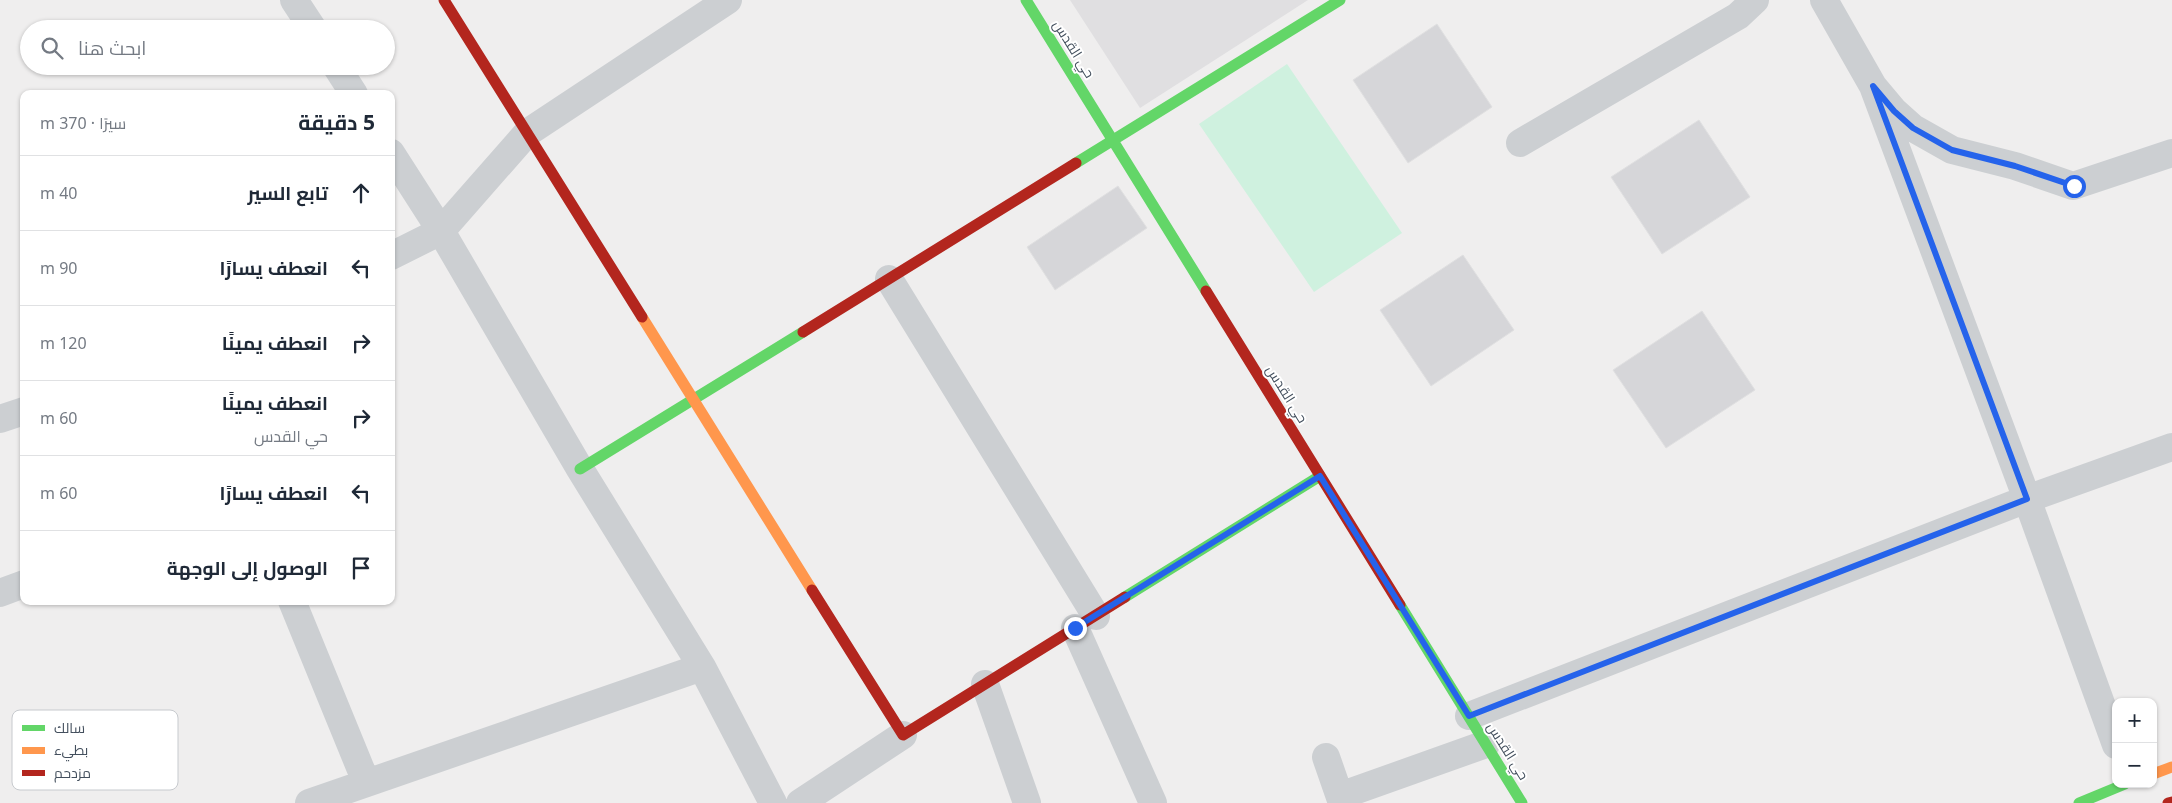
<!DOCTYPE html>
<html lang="ar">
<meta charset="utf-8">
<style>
:root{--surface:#fff;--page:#f2f2f3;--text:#1f2937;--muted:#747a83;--line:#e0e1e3}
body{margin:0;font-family:"Noto Sans",Cairo,sans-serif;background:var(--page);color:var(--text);direction:rtl}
.controls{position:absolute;right:15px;bottom:15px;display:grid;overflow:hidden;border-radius:10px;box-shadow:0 1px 4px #0004}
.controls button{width:45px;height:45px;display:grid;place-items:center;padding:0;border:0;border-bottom:1px solid var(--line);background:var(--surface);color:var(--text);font:25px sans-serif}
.stop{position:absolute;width:15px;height:15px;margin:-11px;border:4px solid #2563eb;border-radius:50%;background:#fff}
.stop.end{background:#2563eb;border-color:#fff;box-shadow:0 1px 5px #0008}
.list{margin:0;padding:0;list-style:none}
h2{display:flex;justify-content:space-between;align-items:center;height:65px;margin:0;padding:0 20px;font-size:21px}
h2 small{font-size:16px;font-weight:400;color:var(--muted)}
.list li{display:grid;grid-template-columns:32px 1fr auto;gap:15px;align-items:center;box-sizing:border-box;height:75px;padding:0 20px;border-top:1px solid var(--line)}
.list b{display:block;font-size:19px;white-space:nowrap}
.list p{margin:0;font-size:16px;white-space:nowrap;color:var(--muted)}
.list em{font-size:16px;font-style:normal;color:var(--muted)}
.icon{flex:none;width:28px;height:28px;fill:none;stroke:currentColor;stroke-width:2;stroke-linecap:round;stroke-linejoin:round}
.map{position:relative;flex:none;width:2172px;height:803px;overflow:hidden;direction:ltr}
.search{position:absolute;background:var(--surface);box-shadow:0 1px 4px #0004;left:20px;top:20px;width:375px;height:55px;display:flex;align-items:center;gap:12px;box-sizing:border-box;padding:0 18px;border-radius:28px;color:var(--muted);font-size:19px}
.panel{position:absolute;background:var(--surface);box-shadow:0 1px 4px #0004;left:20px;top:90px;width:375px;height:515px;border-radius:10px;direction:rtl}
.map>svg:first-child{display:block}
.education{fill:#e0dfe1}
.grass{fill:#cff1df}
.building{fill:#d6d6d9;stroke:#e0e0e1}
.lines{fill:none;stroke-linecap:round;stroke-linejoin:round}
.street{stroke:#cccfd2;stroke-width:28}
.fast{stroke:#63d668;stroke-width:11}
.slow{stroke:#ff974d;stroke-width:11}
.jam{stroke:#b3261e;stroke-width:11}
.route{stroke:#2563eb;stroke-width:6}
.labels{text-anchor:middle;stroke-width:4;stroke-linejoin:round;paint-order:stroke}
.street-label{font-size:14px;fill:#434f5d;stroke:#fff}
.key{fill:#fff;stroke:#c7cace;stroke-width:1}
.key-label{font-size:14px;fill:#434f5d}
</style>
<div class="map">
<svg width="2172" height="803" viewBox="0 0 2172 803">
<rect width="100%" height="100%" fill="#efeeee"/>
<!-- education -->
<path class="education" d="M1070,0H1308L1140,108Z"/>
<!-- grass -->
<path class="grass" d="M1287,64L1402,233L1314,292L1199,124Z"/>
<!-- building -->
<path class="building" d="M1437,24L1492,107L1408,163L1353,80Z
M1699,120L1750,197L1662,254L1611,177Z
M1118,186L1147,228L1055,290L1027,247Z
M1463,255L1514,330L1431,386L1380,310Z
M1702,311L1755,390L1666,448L1613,370Z"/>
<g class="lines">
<!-- street -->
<path class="street" d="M294,0L313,29
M1824,0L1873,86L1894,111L1913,128L1952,150L2015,166L2073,186L2172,153
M336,66L354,94
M1873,86L2027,499L2172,447
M1520,143L1738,16L1755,0
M391,153L441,231L580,469L702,667L773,803
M391,256L441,231L527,133L728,0
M889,279L1096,616
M0,419L24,411
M0,593L24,584
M292,601L366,782
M1075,628L1153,803
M985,684L1027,803
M1469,716L2027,499L2116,745
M1326,757L1342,803
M1340,796L1486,744
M309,803L702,667
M800,803L903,735"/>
<!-- fast -->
<path class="fast" d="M1026,0L1206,291
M1076,163L1340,0
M580,469L803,332
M1125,597L1320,476
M1400,605L1522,803
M2079,803L2125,784"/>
<!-- slow -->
<path class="slow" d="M642,317L812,590
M2153,774L2172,767"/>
<!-- jam -->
<path class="jam" d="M444,0L642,317
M1206,291L1400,605
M803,332L1076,163
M812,590L903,735L1125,597
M2168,803L2172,802"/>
</g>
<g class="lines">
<!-- route -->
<path class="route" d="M1075,628L1320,476L1469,716L2027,499L1873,86L1894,111L1913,128L1952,150L2015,166L2074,186"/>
</g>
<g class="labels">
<!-- street labels -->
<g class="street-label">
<text transform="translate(1074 49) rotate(58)" y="5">حي القدس</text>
<text transform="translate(1287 394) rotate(58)" y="5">حي القدس</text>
<text transform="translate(1508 751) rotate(58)" y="5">حي القدس</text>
</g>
</g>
<!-- legend -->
<rect x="12" y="710" width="166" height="80" rx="8" class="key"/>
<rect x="22" y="725" width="23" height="6" fill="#63d668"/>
<rect x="22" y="747" width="23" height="7" fill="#ff974d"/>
<rect x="22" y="770" width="23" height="6" fill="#b3261e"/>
<g class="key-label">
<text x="54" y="733">سالك</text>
<text x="54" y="755">بطيء</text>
<text x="54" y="778">مزدحم</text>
</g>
</svg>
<div class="controls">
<button>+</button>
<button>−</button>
</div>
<div class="stop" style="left:2074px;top:186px"></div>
<div class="stop end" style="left:1075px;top:628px"></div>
<div class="search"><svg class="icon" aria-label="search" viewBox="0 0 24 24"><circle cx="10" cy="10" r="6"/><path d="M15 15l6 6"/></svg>ابحث هنا</div>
<section class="panel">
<h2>5 دقيقة<small>سيرًا · 370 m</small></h2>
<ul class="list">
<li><svg class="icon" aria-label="ahead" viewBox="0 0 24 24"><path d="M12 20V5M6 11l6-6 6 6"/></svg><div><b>تابع السير</b></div><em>40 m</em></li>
<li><svg class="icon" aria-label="left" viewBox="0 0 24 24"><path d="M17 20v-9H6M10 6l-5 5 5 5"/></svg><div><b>انعطف يسارًا</b></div><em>90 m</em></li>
<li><svg class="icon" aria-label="right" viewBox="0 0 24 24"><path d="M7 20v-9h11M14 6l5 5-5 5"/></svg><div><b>انعطف يمينًا</b></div><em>120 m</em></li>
<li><svg class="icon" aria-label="right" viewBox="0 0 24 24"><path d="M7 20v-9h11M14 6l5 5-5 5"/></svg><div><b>انعطف يمينًا</b><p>حي القدس</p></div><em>60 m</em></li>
<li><svg class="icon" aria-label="left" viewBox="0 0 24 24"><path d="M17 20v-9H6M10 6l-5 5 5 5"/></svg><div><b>انعطف يسارًا</b></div><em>60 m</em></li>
<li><svg class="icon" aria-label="arrive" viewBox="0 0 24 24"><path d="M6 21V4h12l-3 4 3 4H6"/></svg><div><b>الوصول إلى الوجهة</b></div></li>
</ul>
</section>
</div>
